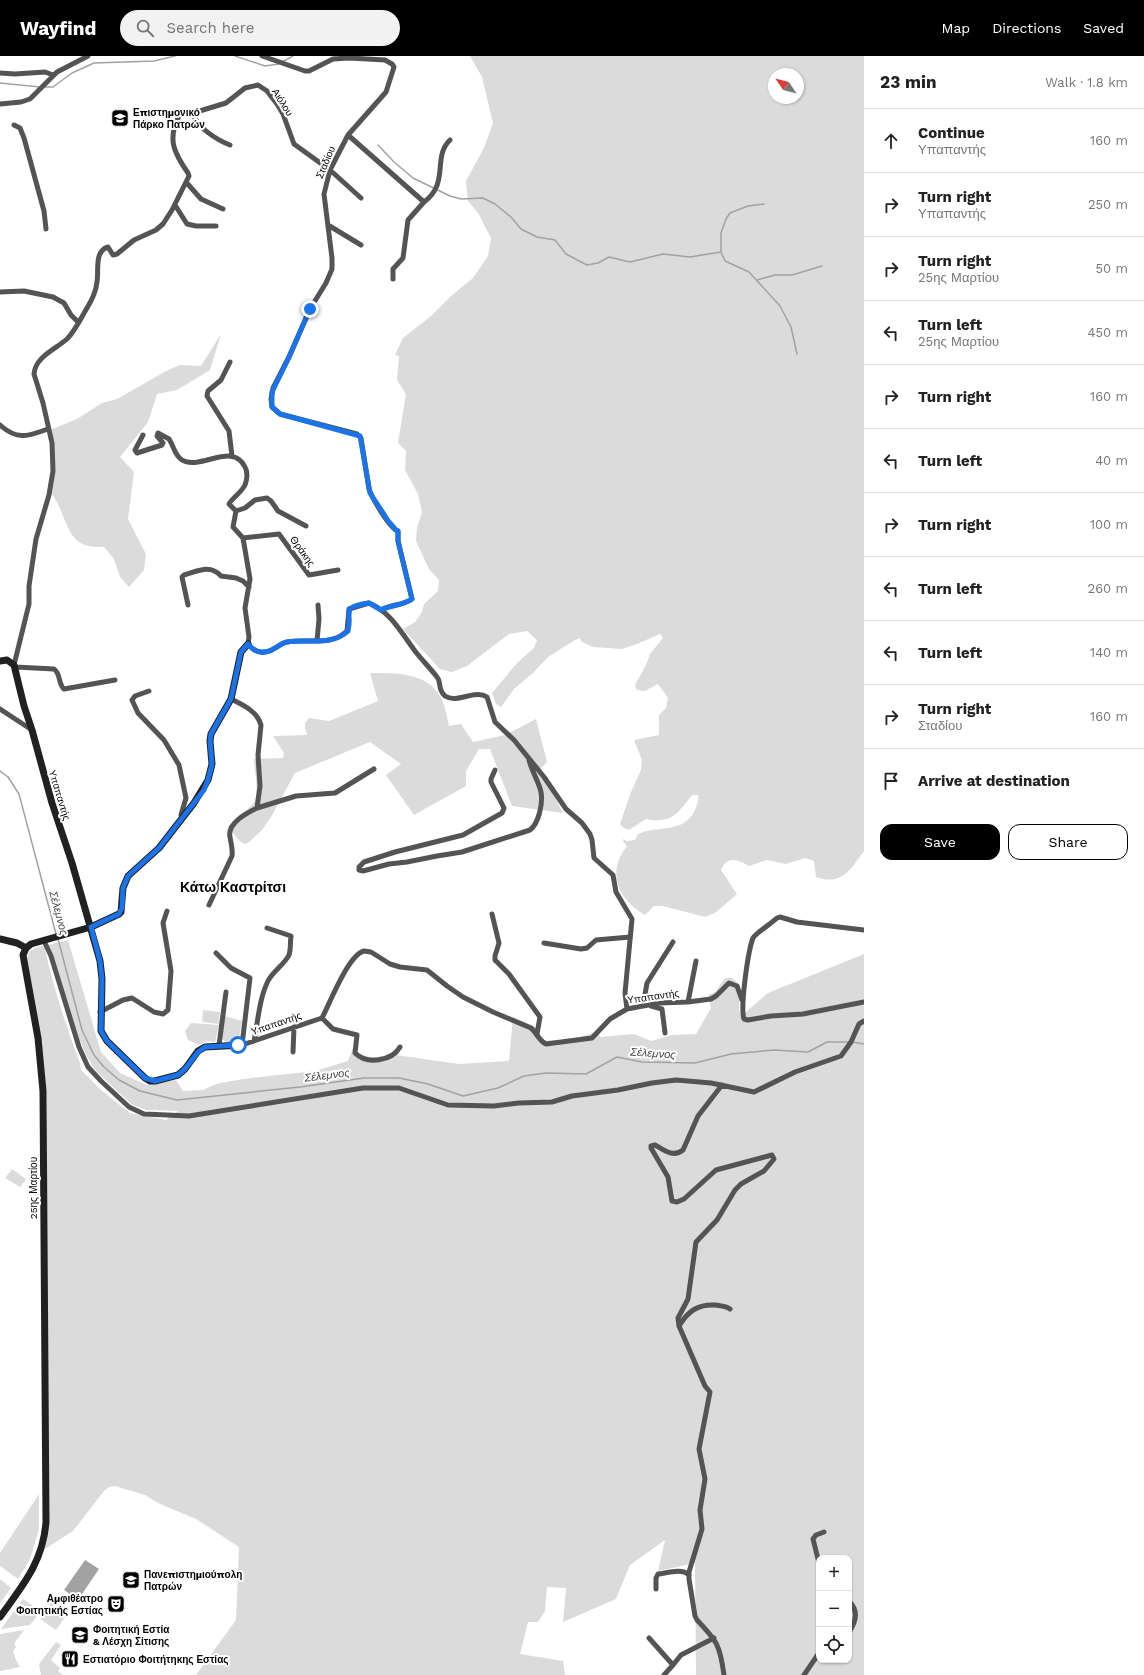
<!DOCTYPE html>
<meta charset="utf-8">
<style>
:root{--surface:#fff;--page:#f2f2f2;--text:#222;--muted:#767676;--line:#e0e0e0;--accent:#000}
body{margin:0;font-family:"Work Sans",sans-serif;background:var(--page);color:var(--text)}
.controls{position:absolute;right:12px;bottom:12px;display:grid;overflow:hidden;border-radius:8px;box-shadow:0 1px 3px #0004}
.controls button{width:36px;height:36px;display:grid;place-items:center;padding:0;border:0;border-bottom:1px solid var(--line);background:var(--surface);color:var(--text);font:20px sans-serif}
.compass{position:absolute;left:768px;top:12px;width:36px;height:36px;border-radius:50%;background:var(--surface);box-shadow:0 1px 3px #0004;rotate:305deg}
.stop{position:absolute;width:12px;height:12px;margin:-9px;border:3px solid #1a73e8;border-radius:50%;background:#fff}
.stop.end{background:#1a73e8;border-color:#fff;box-shadow:0 1px 4px #0008}
.list{margin:0;padding:0;list-style:none}
h2{display:flex;justify-content:space-between;align-items:center;height:52px;margin:0;padding:0 16px;font-size:17px}
h2 small{font-size:13px;font-weight:400;color:var(--muted)}
.list li{display:grid;grid-template-columns:26px 1fr auto;gap:12px;align-items:center;box-sizing:border-box;height:64px;padding:0 16px;border-top:1px solid var(--line)}
.list b{display:block;font-size:15px;white-space:nowrap}
.list p{margin:0;font-size:13px;white-space:nowrap;color:var(--muted)}
.list em{font-size:13px;font-style:normal;color:var(--muted)}
.actions{display:flex;gap:8px;padding:12px 16px}
.actions a{flex:1;padding:9px 0;border:1px solid var(--accent);border-radius:12px;text-align:center;font-size:14px;color:var(--accent)}
.actions .main{background:var(--accent);color:#fff}
.icon{flex:none;width:22px;height:22px;fill:none;stroke:currentColor;stroke-width:2;stroke-linecap:round;stroke-linejoin:round}
.map{position:relative;flex:none;width:864px;height:1619px;overflow:hidden}
header{display:flex;align-items:center;gap:24px;box-sizing:border-box;height:56px;padding:0 20px;background:var(--accent);color:#fff}
header strong{font-size:19px}
nav{display:flex;gap:22px;margin-inline-start:auto;font-size:14px}
.search{width:280px;height:36px;background:var(--page);display:flex;align-items:center;gap:10px;box-sizing:border-box;padding:0 14px;border-radius:22px;color:var(--muted);font-size:15px}
main{display:flex}
aside{flex:1;background:var(--surface)}
.map>svg:first-child{display:block}
.green{fill:#dbdbdb;fill-rule:evenodd}
.water{fill:#a2a2a2}
.lines{fill:none;stroke-linecap:round;stroke-linejoin:round}
.stream{stroke:#a2a2a2;stroke-width:1.5}
.street{stroke:#545454;stroke-width:5}
.secondary{stroke:#212121;stroke-width:7}
.route{stroke:#1a73e8;stroke-width:5}
.labels{text-anchor:middle;stroke-width:4;stroke-linejoin:round;paint-order:stroke}
.street-label{font-size:10px;fill:#000;stroke:#fff}
.poi-label{font-size:10px;font-weight:bold;fill:#000;stroke:#fff;text-anchor:start}
.water-label{font-size:11px;font-style:italic;fill:#434343;stroke:#fff}
.district-label{font-size:14px;font-weight:bold;fill:#000;stroke:#fff}
</style>
<header>
<strong>Wayfind</strong>
<div class="search"><svg class="icon" aria-label="search" viewBox="0 0 24 24"><circle cx="10" cy="10" r="6"/><path d="M15 15l6 6"/></svg>Search here</div>
<nav><a>Map</a><a>Directions</a><a>Saved</a></nav>
</header>
<main>
<div class="map">
<svg width="864" height="1619" viewBox="0 0 864 1619">
<rect width="100%" height="100%" fill="#fff"/>
<!-- green -->
<path class="green" d="M470,0H864V795C850,814 842,830 816,821L814,805L805,802L786,808L767,804L749,810C737,803 727,800 721,814L737,838L715,857L705,861L663,850H654L645,859C618,843 606,817 627,790L623,785V783L627,785L635,784L638,778C658,769 684,778 695,754C697,748 699,745 698,739H692C678,757 672,768 646,763L629,774L624,772L620,768L631,736L641,714L642,704L634,684L659,679V659L666,652L668,642L658,628L645,635L637,634L635,629L646,609L650,598L663,582L660,578L637,588L622,593L593,591L582,586L580,582L575,584L548,601L533,617L514,633L501,651L496,648L492,637L517,607L534,592L537,584L527,575L509,578L467,610L452,616L440,613L403,573L415,566L422,556L424,548L438,535L439,524L429,513L416,485L417,472L422,456L418,438L405,414L406,395L398,387L406,338L397,324L399,300L395,299L403,282L431,260L451,240L473,222L488,200L491,182L478,157L468,145L466,125L484,92L493,67L482,21ZM774,18H798V42H774Z
M221,278L210,314L177,334L157,338L148,366L120,401L134,416L128,463L146,498L144,514L129,531L120,521L114,503L104,491C98,491 91,491 85,489C66,483 64,453 52,438L55,413L50,374L77,363L102,347L117,343L166,315L180,309L201,310Z
M370,617C397,617 431,616 443,646C446,654 447,662 449,670L461,668L473,686L505,679L536,663L547,706L540,713L563,757L512,750L490,693H479L466,715V730L414,759L386,719L401,708L370,686L295,717L271,761L262,774L249,786L245,788C235,784 235,776 228,771C235,762 244,757 252,749C261,740 254,715 254,703L283,702L284,697L273,680L306,679L307,677L305,673V667L309,662L329,665L378,645Z
M68,884L101,996L120,1017L147,1029L176,1024L183,1035L203,1034L216,1028L243,1023L315,1015L348,1005L353,992C362,1003 376,1003 389,998L459,1008L509,1005L513,961L536,971L543,984C556,986 587,982 597,974L600,981L634,978L651,985L672,979L696,978L711,952L708,939L715,936L725,922H732L740,929L739,953L741,960L768,937L864,898V1619H696L695,1507L658,1515L665,1484L630,1509L616,1543L563,1566L566,1532L547,1531L545,1555L538,1566H528L520,1598L563,1605L565,1619H196L236,1564L239,1491L196,1463L160,1448L145,1439L115,1430L109,1431L104,1435L73,1475L45,1493L48,1480L46,1119L47,1044L36,950L27,903L29,896L35,892L44,889C53,930 65,968 80,1007L81,1014L101,1034L130,1057L166,1064L178,1055L146,1054L131,1048L95,1014L86,999L75,973L48,889ZM819,1502H849V1604H819Z
M203,954L220,956L219,968L202,966Z
M224,960L242,965L238,987H228L222,983Z
M191,967L219,969L215,986L207,985L199,989L188,984L185,975Z
M12,1113L26,1123L20,1131L5,1122Z
M39,1438V1473L30,1503L18,1523L0,1510V1497Z
M0,1523L11,1532L0,1547Z
M23,1543L41,1555L30,1569L1,1573Z
M52,1545L68,1557L56,1574L40,1563Z
M24,1574L14,1588L16,1591L13,1595L16,1604L20,1611L0,1615V1578Z
M56,1586L61,1589L51,1604L60,1612L58,1615L63,1619H41L39,1608Z"/>
<!-- water -->
<path class="water" d="M85,1504L99,1513L78,1544L64,1534Z"/>
<g class="lines">
<!-- stream -->
<path class="stream" d="M235,0L265,10L279,8
M282,6L293,0
M0,27L40,31
M44,31H53L72,17L94,7L154,5L175,0
M378,89L394,106L413,122L450,140L461,143L483,142L495,148L511,161L521,173L537,181L555,184L566,198L587,209L598,207L609,201L630,206L663,198L690,201L721,196
M764,148L748,150L730,157L726,163L721,177V196L725,205L749,216L780,250L791,271L797,298
M757,224L775,219H792L822,210
M0,715L8,721L19,738L56,878
M58,883L82,974L94,999L104,1011L119,1024L140,1035L177,1044L300,1031L364,1022H399L428,1028L463,1040L498,1032L524,1020L546,1017L586,1018L617,1001L642,1006L695,1007L731,998L774,994L808,996L827,986H848
M852,986L864,988"/>
<!-- street -->
<path class="street" d="M262,0L305,15H309L333,3L349,2L385,4L392,8L394,11L386,36L348,79L330,114L324,138L332,202V213L326,227L310,253L289,301L273,332L271,343L272,351L280,358L357,378L361,382L369,433C372,442 390,473 398,475V485L412,543C402,550 391,548 381,554
M0,17L15,18L45,16L53,19
M0,48L21,46L30,43L57,16L88,0
M14,69L20,72L24,82L44,155L46,173
M348,79L424,146C450,127 432,101 450,84
M230,89C217,84 196,71 193,57L226,47L245,32L258,29L267,35L277,48L283,58L294,88L330,114L361,142
M186,126L201,143L223,153
M175,149L187,168L196,170H216
M328,169L361,189
M393,223V213L403,202L408,164L424,146
M0,236L24,235L53,241L64,247L71,259L78,266
M230,306L221,324L208,335L207,340L229,375L232,400
M0,369C18,385 28,380 48,373
M143,379L135,394L137,397L162,389L163,387L157,380L158,377L169,383C174,390 174,399 182,404C200,415 233,385 245,411C248,416 247,424 245,429C241,437 233,441 229,448L236,455L233,471L243,482
M236,455L245,452L255,444L267,442L271,445L278,455L306,470
M338,514L309,519L279,478L243,482L250,523L245,552L249,581L248,588C252,593 257,597 264,596C273,596 278,588 287,586C306,582 331,591 347,575L349,553L369,547C391,556 402,578 415,595C422,604 430,612 437,621C442,627 437,633 445,640C457,648 475,633 487,641L495,666L514,684L544,721L566,753L582,767L590,778L592,784L594,802L613,819L616,836L632,863L625,937L627,953
M188,549L182,521L184,519C198,515 210,508 221,520L236,522L243,525L249,531
M317,585L319,563L318,549
M14,609L29,548V530L36,483L49,439L53,415L52,387L43,347L34,318C35,301 56,293 67,283C75,275 81,262 87,252C92,244 96,235 97,226C99,215 94,195 108,191L113,199L117,198L134,184L156,174L163,168L172,154L189,120L188,117C174,97 167,83 179,60
M15,611L54,613C61,618 58,628 64,633L115,624
M149,635L135,640L132,644L138,657L164,684L179,709L186,742L181,759L182,761
M0,653L32,674
M495,714L491,723V726L504,752L502,757L463,779L395,796L364,806L359,811V814L363,815L389,808L407,806L437,800L462,796L530,774C539,767 543,747 541,736C539,726 532,716 529,704
M257,752L296,740L335,737L374,713
M209,849L232,800C233,793 231,788 230,781C227,767 247,757 257,752L260,730L258,699L261,669C257,655 243,649 231,643
M492,858L499,887L495,900V904L509,918L540,961L537,978
M864,874L797,866L780,861L777,862C772,867 756,877 753,882C748,895 740,951 744,963L748,964L771,960L803,958L864,946
M44,885L51,900L79,991L88,1011L101,1025L129,1051L144,1058L189,1060L363,1032H399L448,1049L494,1050L519,1047L552,1046L572,1040L618,1034L652,1027L676,1024L711,1027L754,1036L795,1016L841,1000L851,986L859,968L864,965
M544,887L581,893L587,892L596,884L630,881
M216,897L231,912L250,922L242,989L322,962C330,947 348,899 364,895L371,896L390,908L400,911L427,914L447,930L463,941L493,956L531,972C537,977 539,985 546,988L592,982L610,963L627,953L659,947L688,946L711,943L716,940L729,927L737,930L742,944
M688,946L696,905
M643,950L647,927L673,886
M651,950L662,953L665,977
M100,956L123,944L132,942L154,956L163,958L168,954L171,915L163,867L167,855
M322,962L333,973L357,979L355,997C367,1009 392,1005 400,991
M254,985C258,966 259,943 268,925C273,915 284,909 289,899C291,893 290,886 291,880L267,872
M219,989L226,936
M293,996L294,971
M722,1029L698,1060L683,1094C673,1102 664,1094 655,1089L651,1090V1092L668,1121L672,1145L677,1146L684,1143L716,1114L772,1099L774,1103L764,1115L741,1128L735,1134L717,1164L696,1186L688,1243L678,1262L679,1270L705,1330L710,1336L699,1393L705,1423L700,1454L702,1473L689,1516V1523L695,1560L697,1564C717,1585 720,1589 724,1619
M679,1270C688,1255 698,1248 715,1249C721,1250 726,1250 730,1253
M819,1507L813,1483L816,1479L824,1476
M656,1533V1522L658,1518C667,1517 682,1512 689,1519
M849,1545C859,1555 856,1566 849,1576
M649,1582L673,1609L681,1599L714,1582
M664,1619L673,1609
M804,1619L819,1597"/>
<!-- secondary -->
<path class="secondary" d="M0,605L7,604L14,609L24,650L32,674L52,747L72,807L100,905L102,923L101,975L107,985L145,1022L150,1025H155L178,1019L185,1013L198,995L205,991L242,989
M0,883L17,887L26,892
M0,1561C23,1529 43,1506 46,1466L43,1035L38,982L23,899L26,892L31,888L91,871L119,858L121,856L123,832L128,820L159,792L194,747L208,724L212,708L210,685L211,678L231,643L241,596L248,588"/>
</g>
<g class="lines">
<!-- route -->
<path class="route" d="M238,989L205,991L198,996L185,1013L178,1019L155,1025L145,1022L107,985L101,975L102,923L100,905L91,871L119,858L122,852L123,832L128,820L159,792L204,734L208,724L212,708L210,685L211,678L231,643L241,596L248,588C252,593 257,597 264,596C273,596 278,588 287,586C307,582 331,591 348,575C353,556 339,551 369,547L381,554C391,549 402,550 412,543L398,485V475L396,474L389,466L370,437L360,380L280,358L272,351V336L289,301L310,253"/>
</g>
<!-- icons -->
<defs>
<symbol id="university-square" viewBox="-11 -11 22 22"><rect x="-9" y="-9" width="18" height="18" rx="4" fill="#000" stroke="#fff"/><path d="M0-5L7-2L0 1L-7-2ZM-4 1L0 2.5L4 1V4Q0 6-4 4Z" fill="#fff"/></symbol>
<symbol id="theatre-square" viewBox="-11 -11 22 22"><rect x="-9" y="-9" width="18" height="18" rx="4" fill="#000" stroke="#fff"/><path d="M-5-5.5Q0-4 5-5.5V0Q5 5 0 6Q-5 5-5 0ZM-3.3-2.5H-1v1.5H-3.3ZM1-2.5H3.3v1.5H1ZM-2.8 1Q0 5.5 2.8 1Z" fill="#fff"/></symbol>
<symbol id="restaurant-square" viewBox="-11 -11 22 22"><rect x="-9" y="-9" width="18" height="18" rx="4" fill="#000" stroke="#fff"/><path d="M-5-6h1v4h1v-4h1v4h1v-4h1v5L-1.5 .5V6h-2V.5L-5-1ZM5-6V6H3V1.5H1.5Q1.5-4 5-6Z" fill="#fff"/></symbol>
</defs>
<g fill-rule="evenodd">
<use href="#university-square" x="110" y="52" width="20" height="20"/>
<use href="#university-square" x="121" y="1514" width="20" height="20"/>
<use href="#theatre-square" x="106" y="1538" width="20" height="20"/>
<use href="#university-square" x="70" y="1569" width="20" height="20"/>
<use href="#restaurant-square" x="60" y="1593" width="20" height="20"/>
</g>
<g class="labels">
<!-- street labels -->
<g class="street-label">
<text transform="translate(283 46) rotate(58)" y="4">Αιόλου</text>
<text transform="translate(325 106) rotate(-67)" y="4">Σταδίου</text>
<text transform="translate(303 495) rotate(54)" y="4">Θράκης</text>
<text transform="translate(60 739) rotate(73)" y="4">Υπαπαντής</text>
<text transform="translate(653 940) rotate(-8)" y="4">Υπαπαντής</text>
<text transform="translate(276 967) rotate(-19)" y="4">Υπαπαντής</text>
<text transform="translate(33 1132) rotate(-90)" y="4">25ης Μαρτίου</text>
</g>
<!-- poi labels -->
<g class="poi-label">
<text x="133" y="60">Επιστημονικό<tspan x="133" dy="12">Πάρκο Πατρών</tspan></text>
<text x="144" y="1522">Πανεπιστημιούπολη<tspan x="144" dy="12">Πατρών</tspan></text>
<text x="103" y="1546" text-anchor="end">Αμφιθέατρο<tspan x="103" dy="12">Φοιτητικής Εστίας</tspan></text>
<text x="93" y="1577">Φοιτητική Εστία<tspan x="93" dy="12">&amp; Λέσχη Σίτισης</tspan></text>
<text x="83" y="1607">Εστιατόριο Φοιτήτηκης Εστίας</text>
</g>
<!-- water labels -->
<g class="water-label">
<text transform="translate(59 857) rotate(75)" y="4">Σέλεμνος</text>
<text transform="translate(653 997) rotate(4)" y="4">Σέλεμνος</text>
<text transform="translate(327 1019) rotate(-7)" y="4">Σέλεμνος</text>
</g>
<!-- district labels -->
<g class="district-label">
<text x="233" y="836">Κάτω Καστρίτσι</text>
</g>
</g>
</svg>
<div class="controls">
<button>+</button>
<button>−</button>
<button><svg class="icon" aria-label="locate" viewBox="0 0 24 24"><circle cx="12" cy="12" r="6"/><path d="M12 2v4M12 18v4M2 12h4M18 12h4"/></svg></button>
</div>
<svg class="compass" viewBox="-18 -18 36 36"><path d="M0-13l5 13h-10z" fill="#e53935"/><path d="M0 13l5-13h-10z" fill="#767676"/></svg>
<div class="stop" style="left:238px;top:989px"></div>
<div class="stop end" style="left:310px;top:253px"></div>
</div>
<aside>
<h2>23 min<small>Walk · 1.8 km</small></h2>
<ul class="list">
<li><svg class="icon" aria-label="ahead" viewBox="0 0 24 24"><path d="M12 20V5M6 11l6-6 6 6"/></svg><div><b>Continue</b><p>Υπαπαντής</p></div><em>160 m</em></li>
<li><svg class="icon" aria-label="right" viewBox="0 0 24 24"><path d="M7 20v-9h11M14 6l5 5-5 5"/></svg><div><b>Turn right</b><p>Υπαπαντής</p></div><em>250 m</em></li>
<li><svg class="icon" aria-label="right" viewBox="0 0 24 24"><path d="M7 20v-9h11M14 6l5 5-5 5"/></svg><div><b>Turn right</b><p>25ης Μαρτίου</p></div><em>50 m</em></li>
<li><svg class="icon" aria-label="left" viewBox="0 0 24 24"><path d="M17 20v-9H6M10 6l-5 5 5 5"/></svg><div><b>Turn left</b><p>25ης Μαρτίου</p></div><em>450 m</em></li>
<li><svg class="icon" aria-label="right" viewBox="0 0 24 24"><path d="M7 20v-9h11M14 6l5 5-5 5"/></svg><div><b>Turn right</b></div><em>160 m</em></li>
<li><svg class="icon" aria-label="left" viewBox="0 0 24 24"><path d="M17 20v-9H6M10 6l-5 5 5 5"/></svg><div><b>Turn left</b></div><em>40 m</em></li>
<li><svg class="icon" aria-label="right" viewBox="0 0 24 24"><path d="M7 20v-9h11M14 6l5 5-5 5"/></svg><div><b>Turn right</b></div><em>100 m</em></li>
<li><svg class="icon" aria-label="left" viewBox="0 0 24 24"><path d="M17 20v-9H6M10 6l-5 5 5 5"/></svg><div><b>Turn left</b></div><em>260 m</em></li>
<li><svg class="icon" aria-label="left" viewBox="0 0 24 24"><path d="M17 20v-9H6M10 6l-5 5 5 5"/></svg><div><b>Turn left</b></div><em>140 m</em></li>
<li><svg class="icon" aria-label="right" viewBox="0 0 24 24"><path d="M7 20v-9h11M14 6l5 5-5 5"/></svg><div><b>Turn right</b><p>Σταδίου</p></div><em>160 m</em></li>
<li><svg class="icon" aria-label="arrive" viewBox="0 0 24 24"><path d="M6 21V4h12l-3 4 3 4H6"/></svg><div><b>Arrive at destination</b></div></li>
</ul>
<div class="actions"><a class="main">Save</a><a>Share</a></div>
</aside>
</main>
